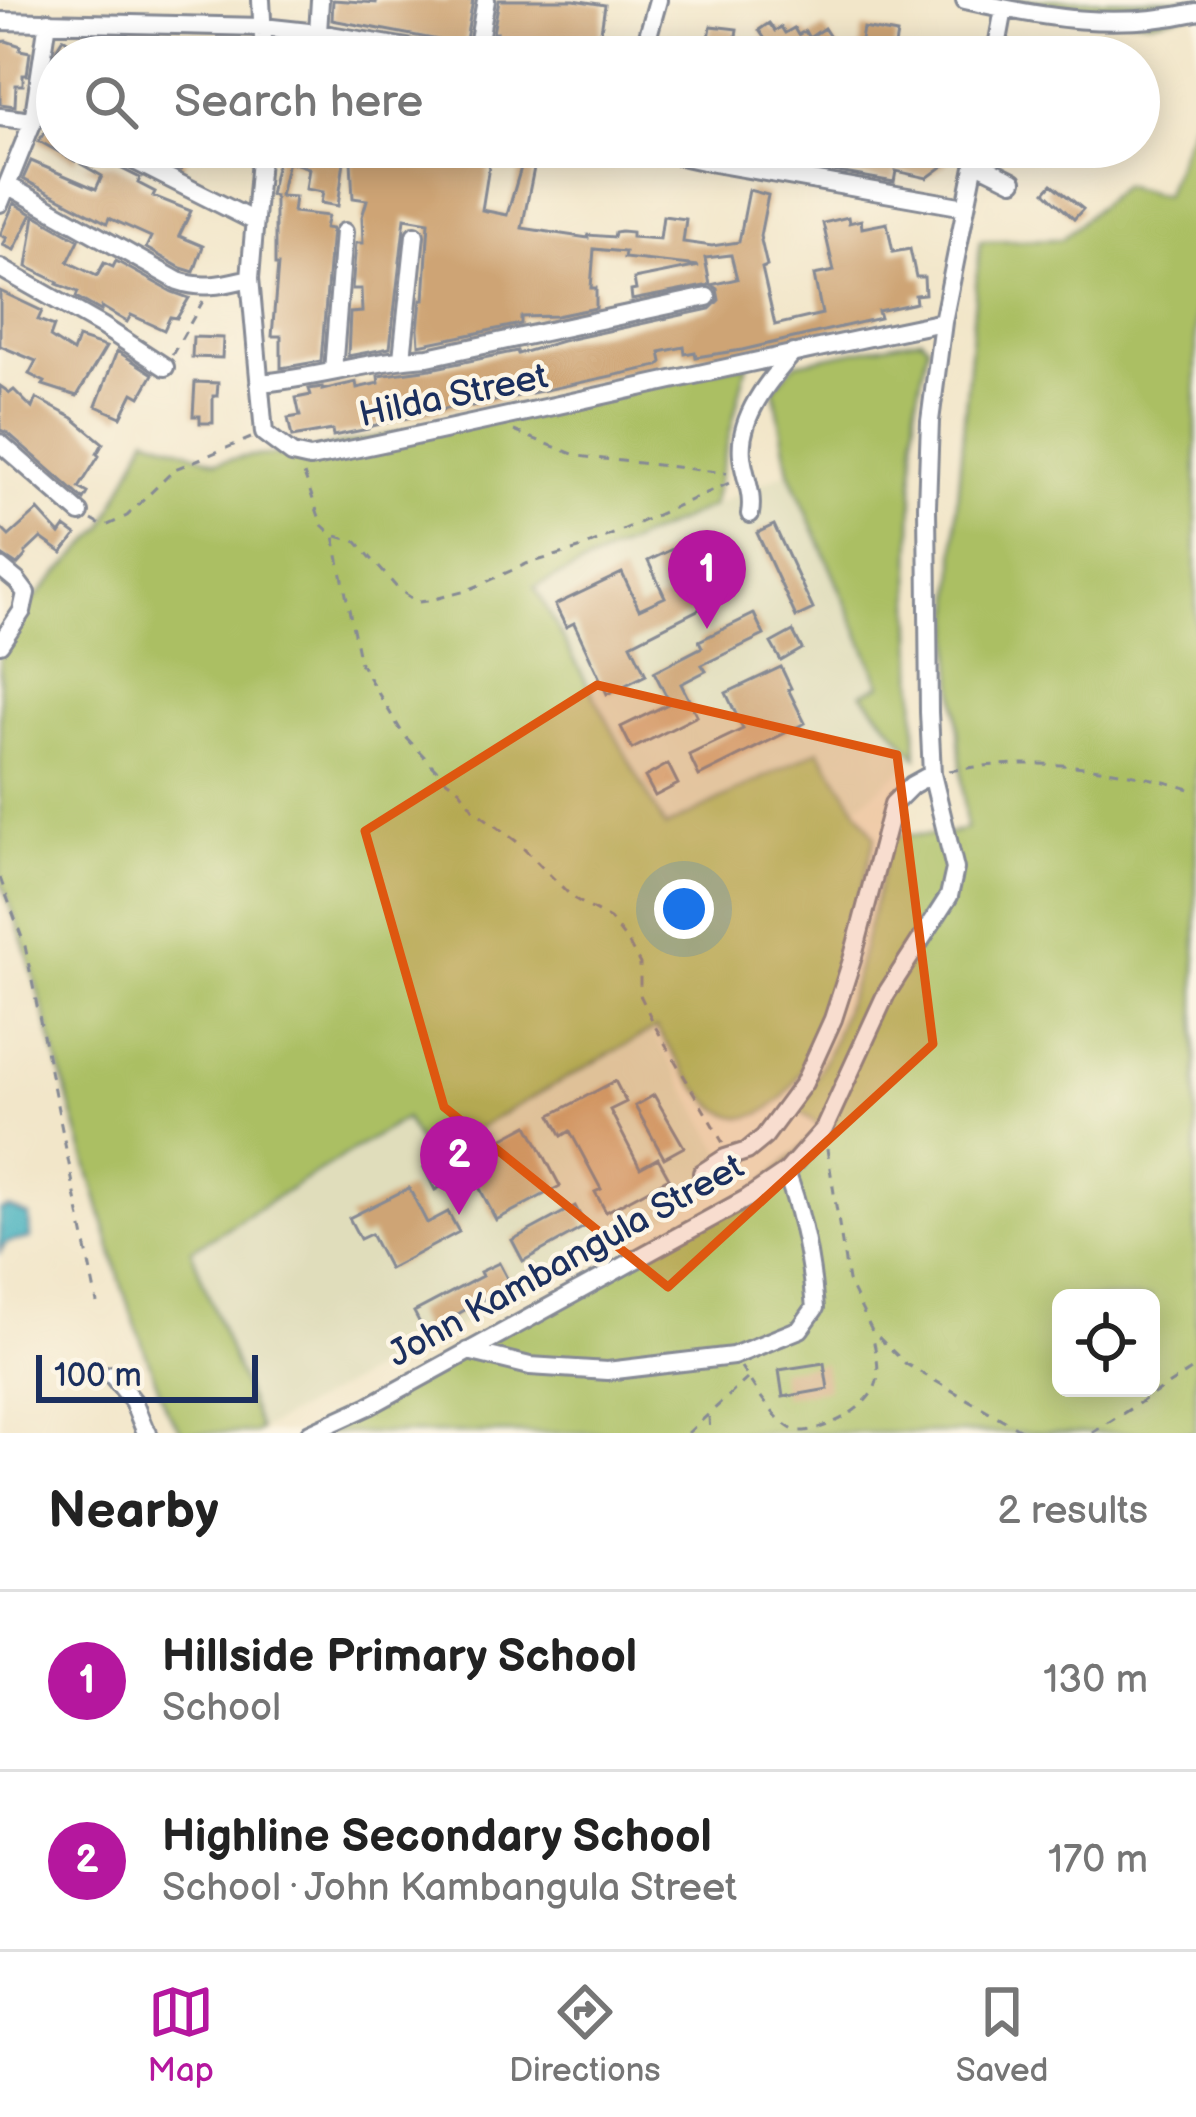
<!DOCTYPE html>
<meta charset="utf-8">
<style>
:root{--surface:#fff;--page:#f6f6f6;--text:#222;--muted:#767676;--line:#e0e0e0;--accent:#b5179e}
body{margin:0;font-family:"Balsamiq Sans",sans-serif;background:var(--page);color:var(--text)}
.controls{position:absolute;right:36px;bottom:36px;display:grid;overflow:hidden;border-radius:18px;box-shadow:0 6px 30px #0003}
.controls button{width:108px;height:108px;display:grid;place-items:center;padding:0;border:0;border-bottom:3px solid var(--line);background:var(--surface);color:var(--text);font:60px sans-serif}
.scale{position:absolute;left:36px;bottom:30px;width:222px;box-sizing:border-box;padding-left:12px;border:6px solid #1b2f5e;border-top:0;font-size:33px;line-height:42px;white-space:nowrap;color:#1b2f5e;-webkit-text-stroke:9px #fcf5e5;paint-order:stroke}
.you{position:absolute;left:684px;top:909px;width:42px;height:42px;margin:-30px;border:9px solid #fff;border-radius:50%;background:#1a73e8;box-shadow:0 0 0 18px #1a73e833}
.badge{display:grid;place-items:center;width:78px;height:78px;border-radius:50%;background:var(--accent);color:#fff;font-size:39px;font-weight:700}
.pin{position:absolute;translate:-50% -99px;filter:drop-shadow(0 3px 6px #0008)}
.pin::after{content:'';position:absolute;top:63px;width:42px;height:36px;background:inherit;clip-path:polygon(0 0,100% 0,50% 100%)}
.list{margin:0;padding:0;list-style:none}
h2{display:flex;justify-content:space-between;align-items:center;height:156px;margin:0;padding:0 48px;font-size:51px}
h2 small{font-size:39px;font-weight:400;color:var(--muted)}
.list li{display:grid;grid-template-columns:78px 1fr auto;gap:36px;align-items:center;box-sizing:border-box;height:180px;padding:0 48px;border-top:3px solid var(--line)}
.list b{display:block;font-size:45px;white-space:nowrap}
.list p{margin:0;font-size:39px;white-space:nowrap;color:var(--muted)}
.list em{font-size:39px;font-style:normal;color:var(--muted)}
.icon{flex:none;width:66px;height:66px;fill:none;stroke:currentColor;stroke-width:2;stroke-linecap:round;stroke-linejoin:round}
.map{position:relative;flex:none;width:1196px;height:1433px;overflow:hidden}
.search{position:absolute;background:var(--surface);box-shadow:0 6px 30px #0003;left:36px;right:36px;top:36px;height:132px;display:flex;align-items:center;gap:30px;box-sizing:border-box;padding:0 42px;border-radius:66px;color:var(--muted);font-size:45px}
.sheet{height:516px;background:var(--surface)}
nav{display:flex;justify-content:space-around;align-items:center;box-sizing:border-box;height:168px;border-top:3px solid var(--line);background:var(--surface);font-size:33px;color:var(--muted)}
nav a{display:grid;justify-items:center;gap:6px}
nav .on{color:var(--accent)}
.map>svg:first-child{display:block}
.built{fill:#e0ddbb}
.green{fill:#abbf63;stroke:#637760;stroke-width:3;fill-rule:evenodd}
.water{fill:#41afbd;stroke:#2e6f8e;stroke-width:3}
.building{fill:#cea474}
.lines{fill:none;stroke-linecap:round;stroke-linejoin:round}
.minor-casing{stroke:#868a94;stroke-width:22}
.path{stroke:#868a94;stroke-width:3;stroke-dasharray:9 9;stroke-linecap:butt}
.minor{stroke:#fff;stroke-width:16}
.marked{fill:#de5710;fill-opacity:0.2;stroke:#de5710;stroke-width:9;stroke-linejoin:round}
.labels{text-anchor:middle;stroke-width:9;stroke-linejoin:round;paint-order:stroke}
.street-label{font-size:36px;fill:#1b2f5e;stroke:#fcf5e5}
</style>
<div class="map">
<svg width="1196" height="1433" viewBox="0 0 1196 1433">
<rect width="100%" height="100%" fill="#fcf5e5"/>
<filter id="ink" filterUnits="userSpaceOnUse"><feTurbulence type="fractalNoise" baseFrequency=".00833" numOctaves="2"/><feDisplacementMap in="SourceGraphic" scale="24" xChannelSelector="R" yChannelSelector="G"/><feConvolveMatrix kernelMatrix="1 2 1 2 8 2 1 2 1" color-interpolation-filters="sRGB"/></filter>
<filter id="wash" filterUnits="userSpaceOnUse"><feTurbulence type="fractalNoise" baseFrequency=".004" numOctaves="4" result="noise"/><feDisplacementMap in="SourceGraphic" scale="48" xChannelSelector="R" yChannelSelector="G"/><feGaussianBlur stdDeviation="2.7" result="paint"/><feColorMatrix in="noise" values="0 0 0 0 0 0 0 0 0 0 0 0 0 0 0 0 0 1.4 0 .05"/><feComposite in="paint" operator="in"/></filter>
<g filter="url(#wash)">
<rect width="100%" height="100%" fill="#f2e6c9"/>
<!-- built -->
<path class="built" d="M789,471L882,685L862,694L917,757L856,807L819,750L665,827L535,586Z
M652,1030L738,1180L260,1430L191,1250L405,1117L427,1156Z"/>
<!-- green -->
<path class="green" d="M965,0H1196V12L1150,21Z
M1196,113V1433H309L746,1199L823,1128L799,1111L831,1047L855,979L892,835H946L966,829L952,653L957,499L980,241L1062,239L1122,185L1164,196ZM1061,1298H1151V1388H1061Z
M921,338L928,346L915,409L911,572L917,757L862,693L881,685L789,471L774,388L796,363Z
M747,363L712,506L535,587L665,827L819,750L875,837C861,894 845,950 826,1006C817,1030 809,1060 794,1083C782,1102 757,1123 734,1116C703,1108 674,1054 656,1028L426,1157L405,1118L191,1250L260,1430L254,1433H183L166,1409L123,1290L25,946L0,878V645L22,611L104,527L147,436L217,462L249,456L292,454Z"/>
<!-- water -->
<path class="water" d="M9,1208L29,1216L30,1238L6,1243L0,1252V1210Z"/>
<g id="blocks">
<!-- building -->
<path class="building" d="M333,0L376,3V0H431L447,3V0H473L465,45L332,20Z
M499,0H574L605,5L597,57L535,48V57H491L497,33H493Z
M769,23L775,31L781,27L785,33L794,28L798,35L805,31L809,38L824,28L843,57H777L759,30Z
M711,26L737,29L733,57H706Z
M863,28L897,34L893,57H858Z
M63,38L79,49L81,38L103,43L104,40L134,44L142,42L141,47L167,44L169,57H61L56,54L57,48Z
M6,41L21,46L20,50L30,52L27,75H23V85H16L15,106L0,104V42Z
M47,128L57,132V147H80L75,161L39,141Z
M135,147H192L181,170Z
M274,147H376L428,158L431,147H492L482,210L507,215L522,164L534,168L522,228L588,238V235L614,237L615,232L621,231L632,232V237L660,239L663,216L686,219L683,242L712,246L739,242L749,190L768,195L760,236L767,266L762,268L775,325L822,314L814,275L834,271L823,223L848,217L849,223L861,220L862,228L887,223L893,252L910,249L916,277H924L925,294L915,295L916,303L878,311L880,318L742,350L696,357L695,352L685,354L684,347L660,352L662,362L658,366L472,406L471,403L441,410L368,427V429L333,436L332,430L292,437L288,418L300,416L296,398L311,395L309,389L322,387V390L356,382L357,388L379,383L378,376L431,369L517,351L518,354L562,341L710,309L719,300L717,289L711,285L737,279L731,255L705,258L710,285L632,300L631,291L636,290L634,279L699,266L624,258L625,252L594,249L591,288H596V308L556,316L521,317V324L419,345L418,329L421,300H424L429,222L405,218L390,348L348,356L350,313L362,312L361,289H352L356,243H363L362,217L367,200L353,198L351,161H344L338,206L321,203L323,192L306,189L309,168L288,161L280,196L295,197L293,212L328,216L325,228L332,229L321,361L281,368V336H272L278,265H275V196L270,195L278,158L273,157Z
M837,147H900L898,155L926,161L937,147H949L946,164L927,178L896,171L894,182L833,171Z
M31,161L96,189L102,176L83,165L112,164L140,178L138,183L155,192L153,196L191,211L179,236L203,246L194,272L181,268L146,248L151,237L109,218L107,223L23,179Z
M1052,184L1083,209L1074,219L1045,192Z
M14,203L32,214L14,250L3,245L7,238L0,235Z
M35,215L79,240L68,262L97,276L104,263L113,267L116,261L172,292L189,298L177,318L170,317L164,330L131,315L127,322L102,307L101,311L76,297L78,292L57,284L58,282L27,267Z
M0,291L42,311L38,320L54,326L50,337L73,352L78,338L106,347L77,396L43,385L45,382L29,374L36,361L0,346Z
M193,337L223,338L222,358L192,357Z
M117,351L153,374L140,397L133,393L121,417L96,406Z
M195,382L218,383L217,396H213V423H200V416H193Z
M0,386L10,393L14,390L32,408L36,398L73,418L103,443L97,454L99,456L79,488L88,493L84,500L8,433L0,430Z
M38,510L60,534L65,527L76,535L62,553L41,538L25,553L26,555L17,565L0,554V527L9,536Z
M774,525L813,609L796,617L757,533Z
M697,537L727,595L631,644L646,675L607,694L574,623L566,627L555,605L622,573L639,609L665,597L648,561Z
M754,614L764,635L702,665L706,671L681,684L697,716L632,749L621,727L670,703L654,672L702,647L699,641Z
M793,631L802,649L781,661L771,643Z
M781,667L791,688L788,689L805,723L699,776L689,755L743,729L726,693Z
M668,764L678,784L655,796L645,777Z
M615,1081L626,1102L610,1110L640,1168L658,1158L669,1178L606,1212L595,1192L601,1189L570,1131L562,1136L551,1115Z
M654,1095L684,1147L664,1158L635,1106Z
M528,1125L560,1186L496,1220L471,1171L435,1190L424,1168L442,1159L447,1168Z
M409,1188L427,1223L448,1212L459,1232L389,1269L371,1234L360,1239L349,1218Z
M575,1206L586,1226L523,1261L512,1240Z
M499,1263L510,1284L425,1333L414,1312L482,1276L480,1272Z
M824,1363L828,1389L783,1397L779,1370Z"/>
</g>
</g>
<g filter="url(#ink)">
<use href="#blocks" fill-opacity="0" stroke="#868a94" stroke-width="3"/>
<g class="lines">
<defs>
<path id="minor" d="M261,0L264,57
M965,0C1045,18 1114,30 1196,12
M0,21L263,27L318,33L461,57
M318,33L320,0
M476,57L486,0
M642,57L658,0
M995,57L1004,9
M36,108L57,119
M0,117L33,121
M107,147L254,221
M261,147L250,278L264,433L292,454L310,458C522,415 731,365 943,322
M662,147L676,155L703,161L965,207
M975,162L1013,181
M9,186L178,281C204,290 224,284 250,278
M0,203L33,121L48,21
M0,268L102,326L165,367
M402,358L415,235
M333,371L344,232
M259,383C316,379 371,360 428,357L707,297
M0,443L80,513
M750,514C754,493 744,477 742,456C738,417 769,380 793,353
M0,567L17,581L26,593L22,611L0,644
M702,1173L725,1158L747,1151L764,1137L804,1083L833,1019L852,960L893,804L912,785L932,774
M468,1351L530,1366L607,1371L733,1356L800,1329L815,1308C811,1261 803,1216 786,1172
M112,1375L133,1401L144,1428L148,1433
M310,1433L369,1406L746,1199L786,1172L824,1129L886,994L949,896L955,869L932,774L929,712L927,506L930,421L943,322L978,147"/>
</defs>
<!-- minor casing -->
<use href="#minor" class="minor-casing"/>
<!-- path -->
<path class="path" d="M172,355L203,301
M514,431L578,456L727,473
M304,474L322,525L334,536L360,663L403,734L445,779L460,790L474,810L516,841L573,898L610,919L629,944L640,964V995L656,1028L723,1143
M92,520L104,527L127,516L175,469L251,438
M337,536L357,542L399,590L418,602L427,601L466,591L526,564L579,549L734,481
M949,771C1031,756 1117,766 1196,791
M0,878L25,946L97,1303
M827,1149L848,1281L872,1331L906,1364L1026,1433
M741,1367C753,1385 776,1424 796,1431C823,1433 871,1408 877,1381C880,1367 875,1348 872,1334
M709,1417L710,1433
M688,1433L747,1379
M1092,1433L1196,1367"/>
<!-- minor -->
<use href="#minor" class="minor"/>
</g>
</g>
<!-- marked area -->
<path class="marked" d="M597,685L897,755L933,1044L668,1287L444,1107L365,831Z"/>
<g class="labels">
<!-- street labels -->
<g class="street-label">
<text transform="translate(453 394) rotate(-12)" y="13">Hilda Street</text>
<text transform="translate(565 1259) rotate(-29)" y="13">John Kambangula Street</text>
</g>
</g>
</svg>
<div class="controls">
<button><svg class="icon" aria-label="locate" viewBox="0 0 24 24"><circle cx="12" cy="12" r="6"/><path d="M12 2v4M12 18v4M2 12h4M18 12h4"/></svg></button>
</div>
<div class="scale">100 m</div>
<div class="you"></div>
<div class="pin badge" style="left:707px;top:629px">1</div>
<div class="pin badge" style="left:459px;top:1215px">2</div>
<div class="search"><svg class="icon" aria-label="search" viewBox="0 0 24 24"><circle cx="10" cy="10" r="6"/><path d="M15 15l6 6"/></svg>Search here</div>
</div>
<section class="sheet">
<h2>Nearby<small>2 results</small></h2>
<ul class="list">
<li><span class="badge">1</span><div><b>Hillside Primary School</b><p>School</p></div><em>130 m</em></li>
<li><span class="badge">2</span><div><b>Highline Secondary School</b><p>School · John Kambangula Street</p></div><em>170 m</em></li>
</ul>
</section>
<nav>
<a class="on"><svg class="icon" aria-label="map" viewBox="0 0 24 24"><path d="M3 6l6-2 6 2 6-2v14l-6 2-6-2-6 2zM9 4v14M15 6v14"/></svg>Map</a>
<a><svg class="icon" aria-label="directions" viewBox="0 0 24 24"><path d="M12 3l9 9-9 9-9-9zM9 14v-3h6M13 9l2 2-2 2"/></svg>Directions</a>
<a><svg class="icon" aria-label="saved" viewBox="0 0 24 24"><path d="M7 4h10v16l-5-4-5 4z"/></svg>Saved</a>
</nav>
